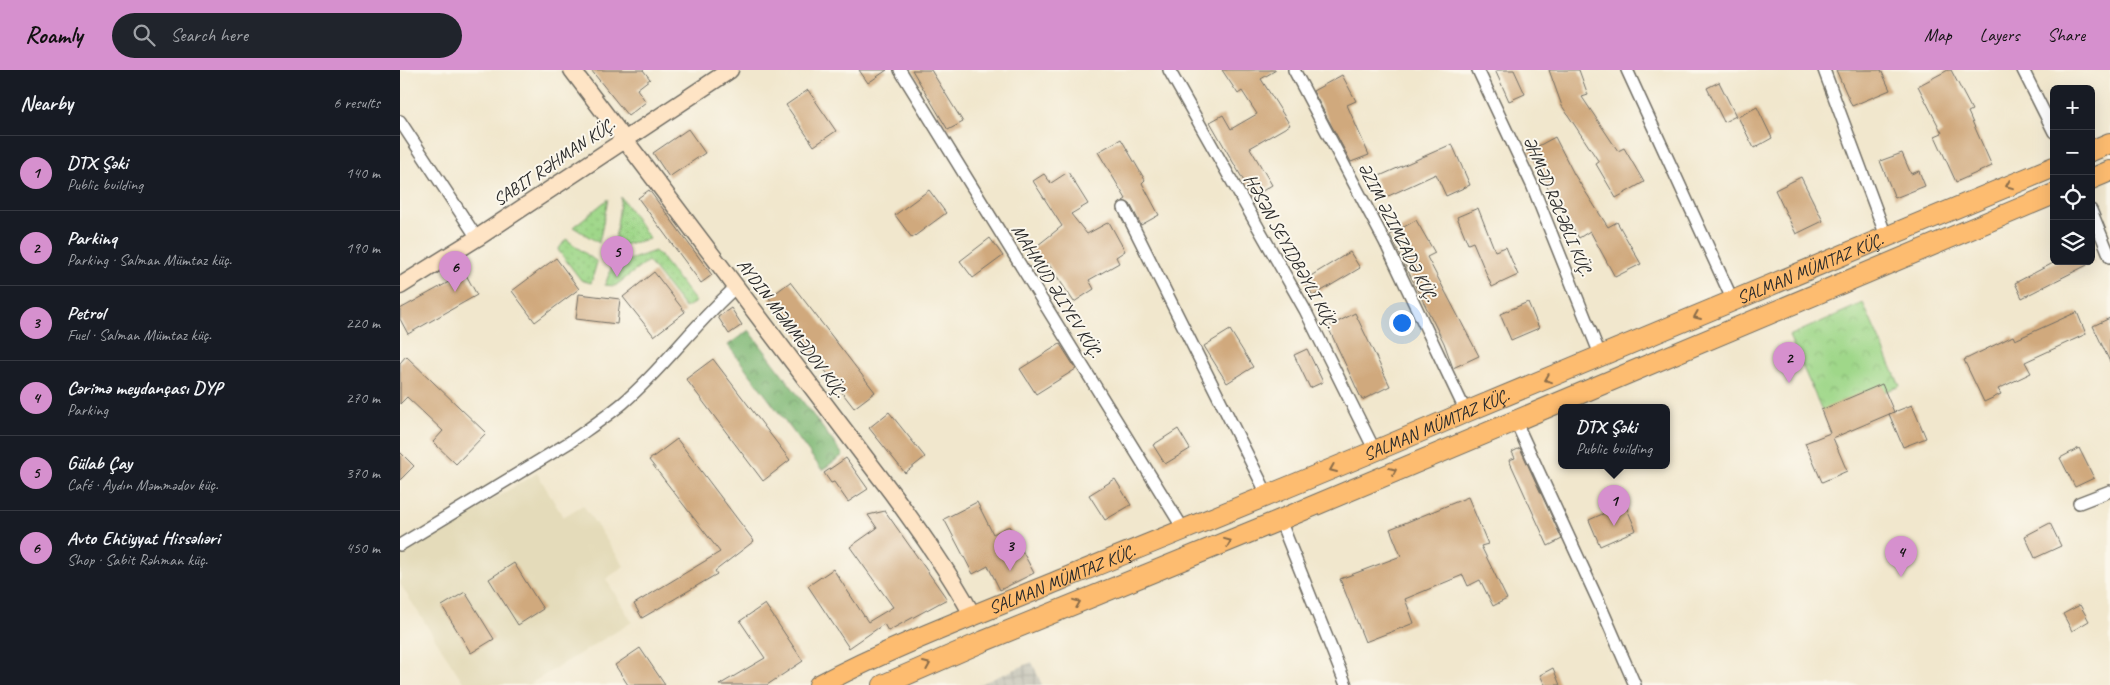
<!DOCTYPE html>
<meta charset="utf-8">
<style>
:root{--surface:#171b24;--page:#20242c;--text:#f1f3f6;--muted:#9ea1a6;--line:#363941;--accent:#d690ce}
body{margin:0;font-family:Caveat,sans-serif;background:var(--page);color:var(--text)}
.controls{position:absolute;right:15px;top:15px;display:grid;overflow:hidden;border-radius:8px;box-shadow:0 5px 20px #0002}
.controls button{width:45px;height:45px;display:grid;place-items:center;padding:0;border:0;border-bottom:1px solid var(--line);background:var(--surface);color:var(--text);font:25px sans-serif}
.you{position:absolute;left:1001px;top:252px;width:18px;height:18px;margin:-12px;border:4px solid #fff;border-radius:50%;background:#1a73e8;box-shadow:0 0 0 8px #1a73e833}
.badge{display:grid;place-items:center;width:32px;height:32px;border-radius:50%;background:var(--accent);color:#111;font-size:16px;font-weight:700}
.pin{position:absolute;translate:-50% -41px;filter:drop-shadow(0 1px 2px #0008)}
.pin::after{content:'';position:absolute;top:26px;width:18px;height:15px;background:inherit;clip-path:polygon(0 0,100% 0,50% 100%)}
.popup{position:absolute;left:1158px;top:334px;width:112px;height:65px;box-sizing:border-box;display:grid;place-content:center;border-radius:8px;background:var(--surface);filter:drop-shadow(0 1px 4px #0005);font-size:16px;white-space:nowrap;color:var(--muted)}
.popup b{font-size:19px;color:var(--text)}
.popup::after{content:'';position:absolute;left:50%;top:100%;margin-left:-10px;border:10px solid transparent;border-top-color:var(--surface)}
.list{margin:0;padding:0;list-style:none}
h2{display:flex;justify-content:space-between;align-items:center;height:65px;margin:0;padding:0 20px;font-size:21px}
h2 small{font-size:16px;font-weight:400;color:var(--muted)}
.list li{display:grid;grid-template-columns:32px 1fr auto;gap:15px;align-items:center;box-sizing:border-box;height:75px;padding:0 20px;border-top:1px solid var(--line)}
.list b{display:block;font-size:19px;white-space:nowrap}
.list p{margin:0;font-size:16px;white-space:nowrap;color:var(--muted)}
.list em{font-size:16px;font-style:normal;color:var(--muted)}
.icon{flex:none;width:28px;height:28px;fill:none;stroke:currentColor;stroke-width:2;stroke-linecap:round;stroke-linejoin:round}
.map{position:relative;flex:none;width:1710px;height:615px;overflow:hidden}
header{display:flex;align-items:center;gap:30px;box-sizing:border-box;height:70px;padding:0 25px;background:var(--accent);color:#111}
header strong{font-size:24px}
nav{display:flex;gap:28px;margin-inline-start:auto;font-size:18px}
.search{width:350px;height:45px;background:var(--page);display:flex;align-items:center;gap:12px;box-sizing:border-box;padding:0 18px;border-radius:28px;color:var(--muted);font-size:19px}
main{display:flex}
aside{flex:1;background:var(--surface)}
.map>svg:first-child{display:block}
.built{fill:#e4dbba}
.industrial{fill:url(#industrial-grid)}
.grass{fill:url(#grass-dots);stroke:#65815a}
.forest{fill:url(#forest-crowns);stroke:#557250}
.park{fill:url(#park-crowns);stroke:#65815a}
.building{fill:#d0a97d}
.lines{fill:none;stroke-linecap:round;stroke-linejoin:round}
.street-casing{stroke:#706d64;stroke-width:14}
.secondary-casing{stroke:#706d64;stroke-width:19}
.highway-casing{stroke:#706d64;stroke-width:22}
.street{stroke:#fff;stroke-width:11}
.secondary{stroke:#fee4c5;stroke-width:16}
.highway{stroke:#fdbc6f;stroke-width:20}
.oneway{stroke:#8a6c4a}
.labels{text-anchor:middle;stroke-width:4;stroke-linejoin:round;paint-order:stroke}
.street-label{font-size:18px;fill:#2b2b2b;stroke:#fbf7ec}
</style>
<header>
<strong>Roamly</strong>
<div class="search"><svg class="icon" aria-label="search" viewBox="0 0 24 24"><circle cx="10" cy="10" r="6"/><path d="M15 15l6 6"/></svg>Search here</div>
<nav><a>Map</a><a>Layers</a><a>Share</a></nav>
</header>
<main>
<aside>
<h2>Nearby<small>6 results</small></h2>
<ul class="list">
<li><span class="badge">1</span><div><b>DTX Şəki</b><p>Public building</p></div><em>140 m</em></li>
<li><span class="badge">2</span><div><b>Parkinq</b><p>Parking · Salman Mümtaz küç.</p></div><em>190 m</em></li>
<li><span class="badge">3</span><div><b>Petrol</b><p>Fuel · Salman Mümtaz küç.</p></div><em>220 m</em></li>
<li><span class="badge">4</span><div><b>Cərimə meydançası DYP</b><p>Parking</p></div><em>270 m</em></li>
<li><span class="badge">5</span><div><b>Gülab Çay</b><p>Café · Aydın Məmmədov küç.</p></div><em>370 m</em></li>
<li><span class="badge">6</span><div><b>Avto Ehtiyyat Hissəlıəri</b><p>Shop · Sabit Rəhman küç.</p></div><em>450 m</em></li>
</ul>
</aside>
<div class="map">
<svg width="1710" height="615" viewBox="0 0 1710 615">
<defs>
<pattern id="industrial-grid" width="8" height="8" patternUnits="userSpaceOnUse" patternTransform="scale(1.25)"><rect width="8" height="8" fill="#c6c5b8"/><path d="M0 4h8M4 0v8" fill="none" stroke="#aaa99e"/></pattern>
<pattern id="grass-dots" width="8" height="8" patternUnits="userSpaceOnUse" patternTransform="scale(1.25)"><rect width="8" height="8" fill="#9fd789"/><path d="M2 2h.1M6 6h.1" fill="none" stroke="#89b976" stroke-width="1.8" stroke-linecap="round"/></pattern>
<pattern id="forest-crowns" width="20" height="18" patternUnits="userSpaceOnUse" patternTransform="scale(1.25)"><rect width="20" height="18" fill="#7fb875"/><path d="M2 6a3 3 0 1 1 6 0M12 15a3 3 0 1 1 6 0" fill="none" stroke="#689660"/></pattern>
<pattern id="park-crowns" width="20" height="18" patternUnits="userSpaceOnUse" patternTransform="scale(1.25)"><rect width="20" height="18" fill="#9fd789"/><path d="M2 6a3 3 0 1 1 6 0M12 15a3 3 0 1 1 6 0" fill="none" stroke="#89b976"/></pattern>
</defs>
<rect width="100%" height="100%" fill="#fbf7ec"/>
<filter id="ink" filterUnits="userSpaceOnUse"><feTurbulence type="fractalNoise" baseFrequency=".02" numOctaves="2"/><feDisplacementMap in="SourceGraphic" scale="10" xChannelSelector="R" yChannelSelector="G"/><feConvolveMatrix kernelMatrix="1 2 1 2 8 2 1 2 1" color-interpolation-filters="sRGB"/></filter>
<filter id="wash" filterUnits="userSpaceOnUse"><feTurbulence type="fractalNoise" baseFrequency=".0096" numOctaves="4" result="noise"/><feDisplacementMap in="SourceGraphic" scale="20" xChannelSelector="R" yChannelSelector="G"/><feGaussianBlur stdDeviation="1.12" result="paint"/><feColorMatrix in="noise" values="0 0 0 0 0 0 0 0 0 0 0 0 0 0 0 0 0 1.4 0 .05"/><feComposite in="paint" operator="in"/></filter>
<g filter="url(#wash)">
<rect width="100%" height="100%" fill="#f1e7cd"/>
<!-- built -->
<path class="built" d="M137,403L163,447L183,435L224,496L206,509L232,552L128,615H65L0,514V486Z"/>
<!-- industrial -->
<path class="industrial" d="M632,592L642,615H578Z"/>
<!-- grass -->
<path class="grass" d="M221,127L250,169L214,177Z
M208,129L199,173L173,157Z
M166,169L197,192L191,213L181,210L158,180Z
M255,181L261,187L296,232L285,238L248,191L215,216L205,215L212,196Z"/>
<!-- forest -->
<path class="forest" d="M349,260L443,385L422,400L328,275Z"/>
<!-- park -->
<path class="park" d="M1463,233L1500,316L1424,345L1389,266Z"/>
<g id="blocks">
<!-- building -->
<path class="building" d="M191,0H243L250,9L237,19L246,32L228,46Z
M459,0H487L468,13Z
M512,0H531L563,52L548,60Z
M822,0H876L861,9L890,55L850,78L872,115L853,127L810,52L823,45L831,59L857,44L842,21L838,24Z
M1095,0H1114L1125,24L1109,31Z
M1149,0H1179L1188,25L1182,27L1218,81L1224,78L1244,112L1216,128L1196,94L1199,92L1162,36Z
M1436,0H1481L1490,20L1452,36Z
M1548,0H1551L1572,40L1568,42L1592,96L1556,112L1535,66L1542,63L1518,16Z
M942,5L956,31L947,35L969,85L951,92L913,21Z
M1319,12L1336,46L1324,52L1307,18Z
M408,20L436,61L414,76L386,35Z
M1357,37L1372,68L1354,78L1338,47Z
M288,59L305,83L269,107L253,83Z
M1155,67L1174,104L1208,157L1217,152L1241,194L1215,207L1190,161L1179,168L1149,120L1129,81Z
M721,69L745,110L742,113L759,145L741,155L730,134L723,131L726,129L698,82Z
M1052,74L1070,115L1046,126L1036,104L984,128L975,108Z
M1502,83L1511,104L1519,101L1525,116L1495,128L1480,91Z
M668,102L688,134L671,144L687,164L709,152L725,181L716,187L719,193L689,210L694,219L674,232L648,193L641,199L628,183L662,156L633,111L644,104L651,113Z
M1401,107L1423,151L1396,164L1375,120Z
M249,120L312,205L301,213L238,128Z
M529,120L546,143L512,168L495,145Z
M1078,138L1095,181L1106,177L1118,205L1092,217L1073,172L1068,174L1057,147Z
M1016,150L1035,183L1027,187L1079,286L1053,298L1044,273L990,165Z
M590,168L603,186L573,208L560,191Z
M950,182L960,198L913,226L904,210Z
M156,188L179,219L135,252L112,221Z
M1657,191H1695L1622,228L1615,213Z
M254,202L285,242L254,266L223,227Z
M65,203L77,225L8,264L0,249V239Z
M390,212L475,322L454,338L369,228Z
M179,224L220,229L217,254L176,249Z
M1128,232L1139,258L1111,270L1100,244Z
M331,238L342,255L329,264L318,247Z
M1677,242L1686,264L1625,292L1631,303L1598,319L1601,324L1584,332L1564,290L1613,266L1615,270Z
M955,243L990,316L962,330L928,257Z
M1710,248V292L1693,256Z
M830,260L853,297L827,313L804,276Z
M660,274L676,299L636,324L620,299Z
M907,279L923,312L910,318L894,285Z
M6,286L86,363L56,394L33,372L43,361L7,327L0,334V293Z
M313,289L390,390L363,411L286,309Z
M1482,314L1494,342L1433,368L1447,401L1422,412L1405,373L1430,363L1421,340Z
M1512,335L1526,368L1503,377L1489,344Z
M489,342L525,387L505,403L469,358Z
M778,359L790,379L765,394L753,375Z
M277,369L354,471L315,501L317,504L242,548L234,534L320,482L249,390Z
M1120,378L1162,469L1148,476L1109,390L1115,388L1112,382Z
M1679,378L1694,408L1675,417L1660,388Z
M0,382L14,396L0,410Z
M446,388L468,419L448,432L434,412L431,413L424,403Z
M715,409L731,435L705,450L689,425Z
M1068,427L1088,474L1081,476L1107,529L1093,536L1080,510L1068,516L1063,505L1005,529L1014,553L965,572L940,509L1001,486L990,459Z
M577,432L593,464L609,456L634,503L600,520L588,496L573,504L544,449Z
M1225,434L1236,460L1200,476L1189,450Z
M485,441L547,529L488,561L484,554L449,578L408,516L433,499L468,552L493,537L450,477L477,458L468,445Z
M1650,453L1661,476L1635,488L1625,466Z
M114,493L143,539L118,555L89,509Z
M65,522L94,569L71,583L42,536Z
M365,534L403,591L367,615H319L365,588L340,551Z
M1680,535L1689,551L1672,561L1663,544Z
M240,578L265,615H228L215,595Z
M1153,598L1160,615H1145L1140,605Z"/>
</g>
</g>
<g filter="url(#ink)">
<use href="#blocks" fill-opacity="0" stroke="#706d64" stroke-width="1"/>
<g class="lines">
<defs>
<path id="street" d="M500,0L784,460
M769,0L905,240L975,381
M894,0L985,172L1066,342
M1078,0L1132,115L1201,287
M1227,0L1333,231
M1424,0L1486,166
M1623,0L1654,62
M0,51L77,168
M724,138L868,426
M1691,140L1710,187
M1115,350L1201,537L1235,615
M1679,433L1710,421
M880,450L946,615
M0,475L170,372C188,359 206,347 223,333C264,298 295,253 336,217"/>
<path id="secondary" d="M172,0L492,423C521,463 549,502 573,546
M0,216L77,168L330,0"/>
<g id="highway">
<path d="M1691,81L1710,73"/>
<path d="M1691,109L1710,101"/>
<path id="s1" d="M419,615C495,575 578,544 658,511C794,455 931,401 1066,342L1654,97"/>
<path d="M483,615L584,571L880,450L1654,124"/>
</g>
</defs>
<!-- street casing -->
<use href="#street" class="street-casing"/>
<!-- secondary casing -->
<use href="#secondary" class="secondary-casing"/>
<!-- highway casing -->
<use href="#highway" class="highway-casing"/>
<!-- street -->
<use href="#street" class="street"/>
<!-- secondary -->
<use href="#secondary" class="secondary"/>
<!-- highway -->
<use href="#highway" class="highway"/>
</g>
<!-- one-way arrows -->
<defs><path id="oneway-chevron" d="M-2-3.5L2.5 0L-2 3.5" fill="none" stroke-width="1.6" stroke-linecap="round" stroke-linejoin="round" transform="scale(1.25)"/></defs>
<g class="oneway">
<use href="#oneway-chevron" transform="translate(1609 115) rotate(158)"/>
<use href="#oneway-chevron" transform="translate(1297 246) rotate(157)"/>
<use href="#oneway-chevron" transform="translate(1148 309) rotate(158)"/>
<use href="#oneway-chevron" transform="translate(933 399) rotate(157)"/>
<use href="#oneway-chevron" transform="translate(993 401) rotate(-23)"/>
<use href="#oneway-chevron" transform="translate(828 472) rotate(-22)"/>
<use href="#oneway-chevron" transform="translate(677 533) rotate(-22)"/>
<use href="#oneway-chevron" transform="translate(527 595) rotate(-23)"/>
</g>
</g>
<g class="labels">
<!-- street labels -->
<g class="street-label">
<text transform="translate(154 92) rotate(-34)" y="6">SABIT RƏHMAN KÜÇ.</text>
<text transform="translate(1158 136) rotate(67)" y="6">ƏHMƏD RƏCƏBLI KÜÇ.</text>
<text transform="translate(998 162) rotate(63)" y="6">ƏZIM ƏZIMZADƏ KÜÇ.</text>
<text transform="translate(891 181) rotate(61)" y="6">HƏSƏN SEYIDBƏYLI KÜÇ.</text>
<text dy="6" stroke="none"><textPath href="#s1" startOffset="1075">SALMAN MÜMTAZ KÜÇ.</textPath></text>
<text transform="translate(657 221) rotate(58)" y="6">MAHMUD ƏLIYEV KÜÇ.</text>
<text transform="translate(392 258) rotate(53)" y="6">AYDIN MƏMMƏDOV KÜÇ.</text>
<text dy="6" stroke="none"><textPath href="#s1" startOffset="670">SALMAN MÜMTAZ KÜÇ.</textPath></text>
<text dy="6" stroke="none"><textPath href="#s1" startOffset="265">SALMAN MÜMTAZ KÜÇ.</textPath></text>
</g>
</g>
</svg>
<div class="controls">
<button>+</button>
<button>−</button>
<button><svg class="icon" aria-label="locate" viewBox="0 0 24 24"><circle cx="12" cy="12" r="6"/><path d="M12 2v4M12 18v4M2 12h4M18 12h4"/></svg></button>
<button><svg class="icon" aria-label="layers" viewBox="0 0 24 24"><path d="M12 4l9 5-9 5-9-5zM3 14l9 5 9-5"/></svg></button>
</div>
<div class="you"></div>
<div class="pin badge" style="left:1214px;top:456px">1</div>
<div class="popup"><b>DTX Şəki</b>Public building</div>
<div class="pin badge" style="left:1389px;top:313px">2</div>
<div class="pin badge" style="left:610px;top:501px">3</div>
<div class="pin badge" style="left:1501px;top:507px">4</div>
<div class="pin badge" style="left:217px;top:207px">5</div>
<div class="pin badge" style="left:55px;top:222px">6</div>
</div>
</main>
